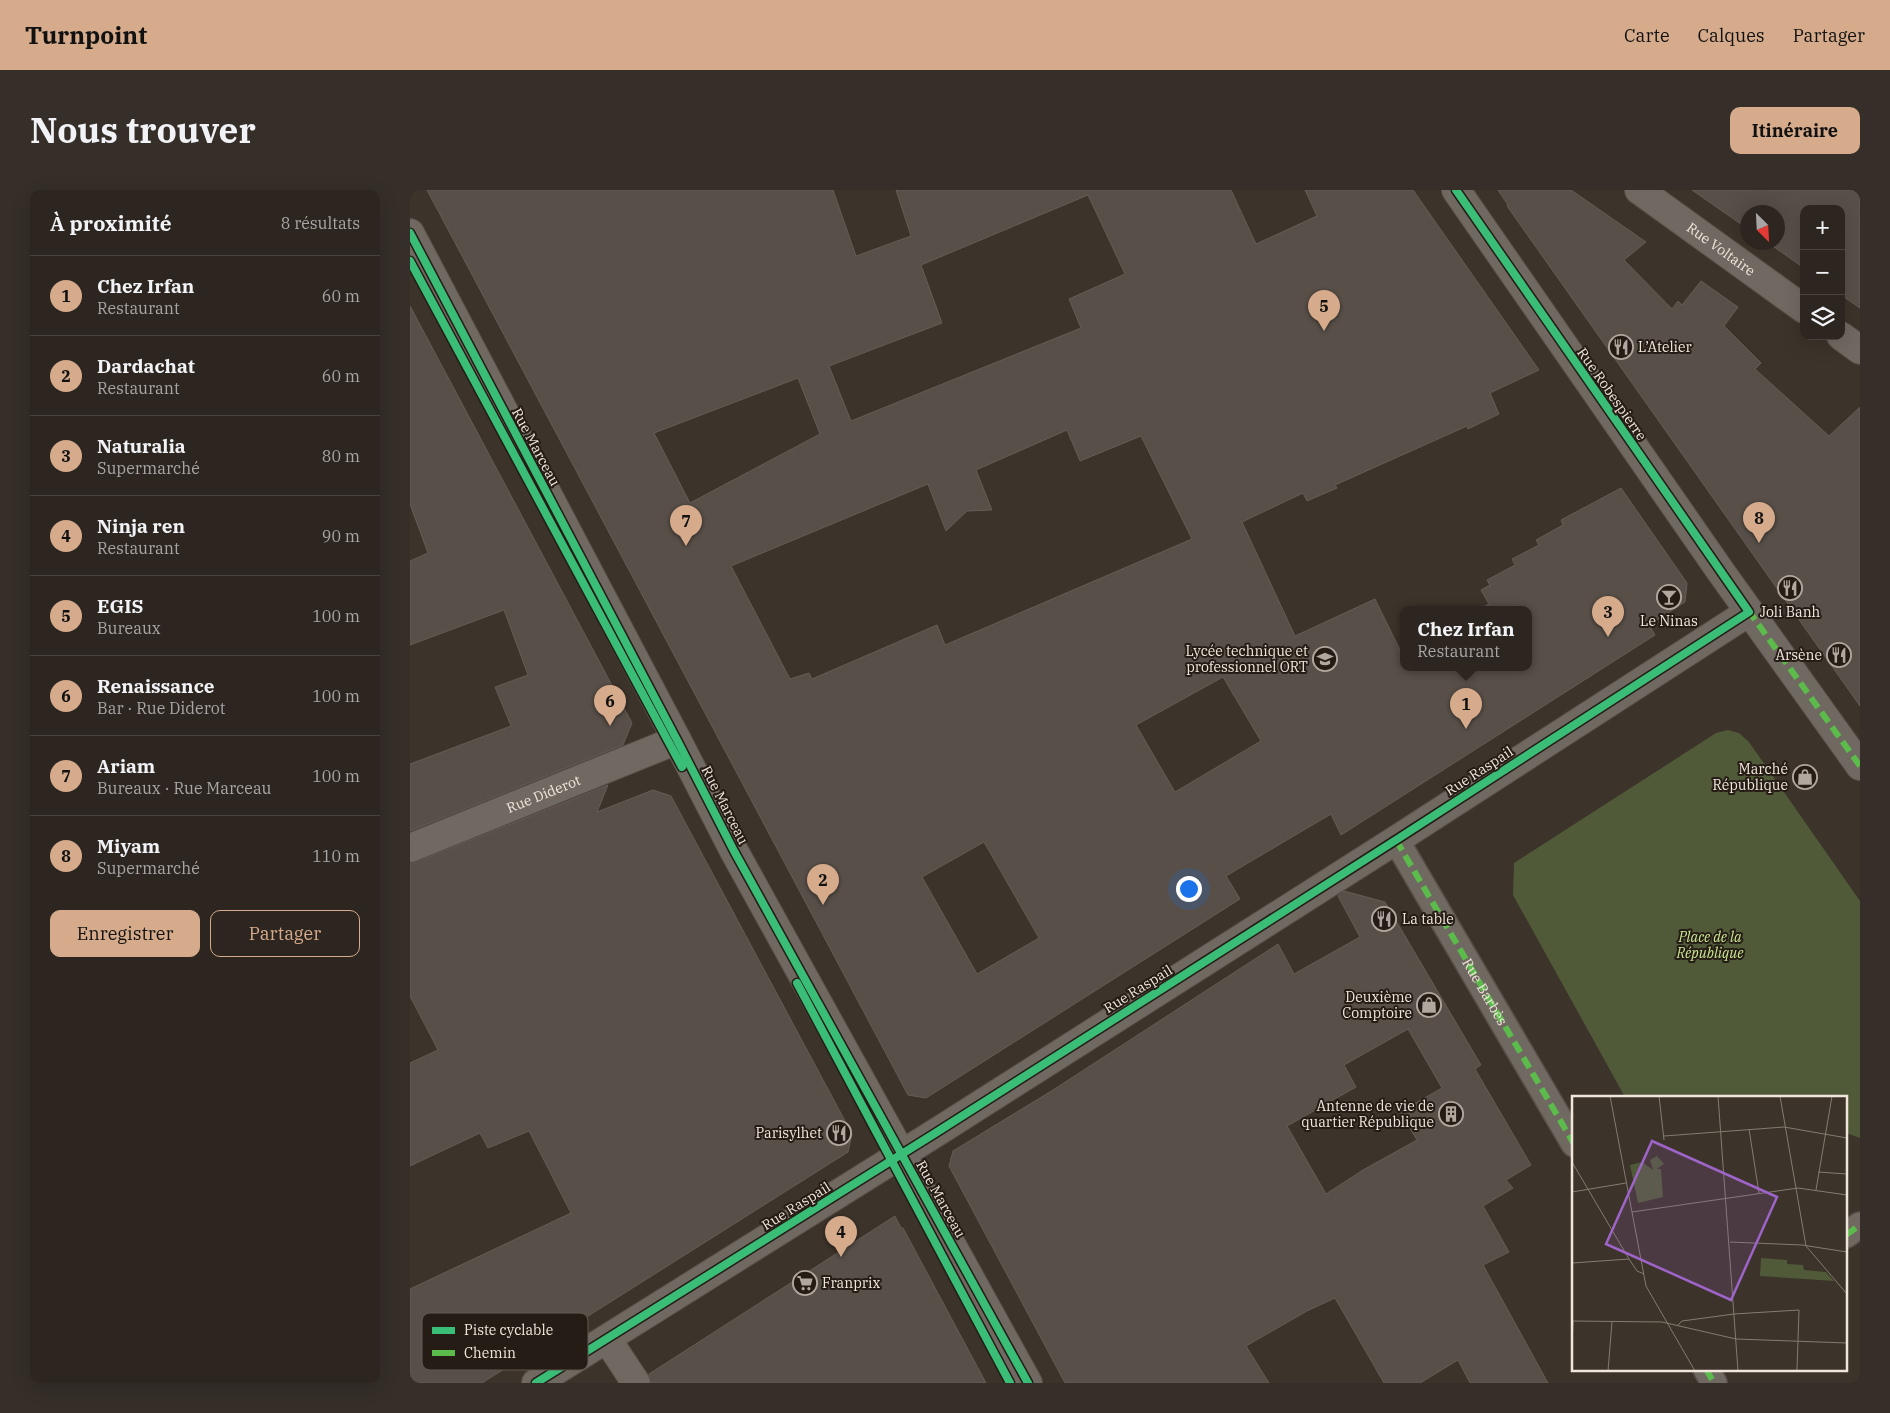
<!DOCTYPE html>
<html lang="fr">
<meta charset="utf-8">
<style>
:root{--surface:#2d2620;--page:#352e29;--text:#f1f3f6;--muted:#a7a5a5;--line:#48433e;--accent:#d6ab8b}
body{margin:0;font-family:"IBM Plex Serif",serif;background:var(--page);color:var(--text)}
.controls{position:absolute;right:15px;top:15px;display:grid;overflow:hidden;border-radius:10px;box-shadow:0 5px 20px #0002}
.controls button{width:45px;height:45px;display:grid;place-items:center;padding:0;border:0;border-bottom:1px solid var(--line);background:var(--surface);color:var(--text);font:25px sans-serif}
.compass{position:absolute;left:1330px;top:15px;width:45px;height:45px;border-radius:50%;background:var(--surface);box-shadow:0 5px 20px #0002;rotate:156deg}
.you{position:absolute;left:778px;top:698px;width:18px;height:18px;margin:-12px;border:4px solid #fff;border-radius:50%;background:#1a73e8;box-shadow:0 0 0 8px #1a73e833}
.badge{display:grid;place-items:center;width:32px;height:32px;border-radius:50%;background:var(--accent);color:#111;font-size:16px;font-weight:700}
.pin{position:absolute;translate:-50% -41px;filter:drop-shadow(0 1px 2px #0008)}
.pin::after{content:'';position:absolute;top:26px;width:18px;height:15px;background:inherit;clip-path:polygon(0 0,100% 0,50% 100%)}
.popup{position:absolute;left:990px;top:416px;width:132px;height:65px;box-sizing:border-box;display:grid;place-content:center;border-radius:10px;background:var(--surface);filter:drop-shadow(0 1px 4px #0005);font-size:16px;white-space:nowrap;color:var(--muted)}
.popup b{font-size:19px;color:var(--text)}
.popup::after{content:'';position:absolute;left:50%;top:100%;margin-left:-10px;border:10px solid transparent;border-top-color:var(--surface)}
.list{margin:0;padding:0;list-style:none}
h2{display:flex;justify-content:space-between;align-items:center;height:65px;margin:0;padding:0 20px;font-size:21px}
h2 small{font-size:16px;font-weight:400;color:var(--muted)}
.list li{display:grid;grid-template-columns:32px 1fr auto;gap:15px;align-items:center;box-sizing:border-box;height:80px;padding:0 20px;border-top:1px solid var(--line)}
.list b{display:block;font-size:19px;white-space:nowrap}
.list p{margin:0;font-size:16px;white-space:nowrap;color:var(--muted)}
.list em{font-size:16px;font-style:normal;color:var(--muted)}
.actions{display:flex;gap:10px;padding:15px 20px}
.actions a{flex:1;padding:11px 0;border:1px solid var(--accent);border-radius:10px;text-align:center;font-size:18px;color:var(--accent)}
.actions .main{background:var(--accent);color:#111}
.icon{flex:none;width:28px;height:28px;fill:none;stroke:currentColor;stroke-width:2;stroke-linecap:round;stroke-linejoin:round}
.map{position:relative;flex:none;width:1450px;height:1193px;overflow:hidden;border-radius:10px}
header{display:flex;align-items:center;gap:30px;box-sizing:border-box;height:70px;padding:0 25px;background:var(--accent);color:#111}
header strong{font-size:24px}
nav{display:flex;gap:28px;margin-inline-start:auto;font-size:18px}
.intro{display:flex;align-items:center;justify-content:space-between;box-sizing:border-box;height:120px;padding:0 30px}
h1{margin:0;font-size:35px}
.button{padding:12px 22px;border-radius:10px;background:var(--accent);color:#111;font-size:18px;font-weight:700}
main{display:flex;gap:30px;padding:0 30px}
aside{flex:1;background:var(--surface);border-radius:10px;box-shadow:0 5px 20px #0002}
.map>svg:first-child{display:block}
.green{fill:#505a38}
.building{fill:#574f48;stroke:#655d56;fill-rule:evenodd}
.lines{fill:none;stroke-linecap:round;stroke-linejoin:round}
.pedestrian-casing{stroke:#584f48;stroke-width:28}
.minor-casing{stroke:#584f48;stroke-width:30}
.pedestrian{stroke:#706962;stroke-width:25}
.minor{stroke:#706962;stroke-width:28}
.quiet{stroke:#5cbc4b;stroke-width:6;stroke-dasharray:12 6;stroke-linecap:butt}
.cycleway-casing{stroke:#241c15;stroke-width:11}
.cycleway{stroke:#3abd76;stroke-width:8}
.labels{text-anchor:middle;stroke-width:4;stroke-linejoin:round;paint-order:stroke}
.street-label{font-size:14px;fill:#f1e6dc;stroke:#241c15}
.poi-label{font-size:14px;fill:#f1e6dc;stroke:#241c15;text-anchor:end}
.park-label{font-size:14px;font-style:italic;fill:#cbe894;stroke:#241c15}
.inset-road{fill:none;stroke:#847b71;stroke-width:1}
.view{fill:#9e64c8;fill-opacity:0.15;stroke:#9e64c8;stroke-width:2.5}
.inset-edge{fill:none;stroke:#f1e6dc;stroke-width:2.5}
.key{fill:#241c15;stroke:#625951;stroke-width:1}
.key-label{font-size:14px;fill:#f1e6dc}
</style>
<header>
<strong>Turnpoint</strong>
<nav><a>Carte</a><a>Calques</a><a>Partager</a></nav>
</header>
<div class="intro"><h1>Nous trouver</h1><a class="button">Itinéraire</a></div>
<main>
<aside>
<h2>À proximité<small>8 résultats</small></h2>
<ul class="list">
<li><span class="badge">1</span><div><b>Chez Irfan</b><p>Restaurant</p></div><em>60 m</em></li>
<li><span class="badge">2</span><div><b>Dardachat</b><p>Restaurant</p></div><em>60 m</em></li>
<li><span class="badge">3</span><div><b>Naturalia</b><p>Supermarché</p></div><em>80 m</em></li>
<li><span class="badge">4</span><div><b>Ninja ren</b><p>Restaurant</p></div><em>90 m</em></li>
<li><span class="badge">5</span><div><b>EGIS</b><p>Bureaux</p></div><em>100 m</em></li>
<li><span class="badge">6</span><div><b>Renaissance</b><p>Bar · Rue Diderot</p></div><em>100 m</em></li>
<li><span class="badge">7</span><div><b>Ariam</b><p>Bureaux · Rue Marceau</p></div><em>100 m</em></li>
<li><span class="badge">8</span><div><b>Miyam</b><p>Supermarché</p></div><em>110 m</em></li>
</ul>
<div class="actions"><a class="main">Enregistrer</a><a>Partager</a></div>
</aside>
<div class="map">
<svg width="1450" height="1193" viewBox="0 0 1450 1193">
<rect width="100%" height="100%" fill="#3c332a"/>
<!-- green -->
<path class="green" d="M1318,540L1329,543L1339,552L1450,711V948L1436,943V907H1215L1103,705L1104,673L1306,543Z"/>
<!-- building -->
<path class="building" d="M17,0H423L446,66L501,46L486,0H821L846,54L907,26L895,0H1003L1129,180L1080,203L1089,224L1058,239L1057,236L925,295L927,298L897,311L893,303L832,332L885,446L965,409L991,462L994,461V478H1118V420H1067L1079,414L1071,400L1080,395L1077,390L1105,375L1102,369L1129,355L1126,350L1153,335L1151,330L1211,298L1277,393L1275,412L1239,435L1245,445L931,645L921,624L816,686L830,709L516,908L498,905ZM678,5L715,84L659,109L671,138L441,231L419,176L532,133L511,75ZM388,188L410,244L280,313L244,243ZM657,240L670,271L731,246L782,349L535,455L527,435L402,489L399,483L380,489L321,376L518,294L536,341L557,321L582,320L566,280ZM813,487L851,551L765,602L726,535ZM574,652L629,748L567,784L512,687Z
M1088,0H1161L1236,52L1214,70L1262,119L1268,111L1272,115L1291,91L1328,117L1314,136L1351,173L1345,179L1419,246L1450,217V516L1097,16L1098,15Z
M1282,0H1450V118L1431,105V19H1394V78L1357,52H1368V22H1338V39Z
M0,116L222,533L213,555L0,641V574L101,536L85,497L118,485L94,420L0,455V371L18,363L0,314Z
M198,595L187,622L243,600L261,606L442,944L438,962L72,1193H0V1099L161,1023L119,941L78,958L70,943L0,976V873L28,860L0,806V673L6,672Z
M934,701L975,712L1071,875L1065,879L1121,975L1096,990L1103,998L1073,1016L1099,1062L1073,1075L1138,1193H1060L1048,1170L1010,1193H974L925,1108L897,1121L836,1156L859,1193H655L539,976L543,961L643,900L868,754L884,784L950,747L928,706ZM998,839L1032,898L990,922L1007,950L953,980L916,1004L877,936L946,897L934,875Z
M485,1026L491,1038H493L576,1193H241L239,1184Z"/>
<g class="lines">
<defs>
<g id="pedestrian">
<path id="s1" d="M986,650L1164,954"/>
<path d="M1436,1045L1450,1035"/>
<path d="M1296,1179L1304,1193"/>
</g>
<g id="minor">
<path d="M1046,0L1311,382L1450,576"/>
<path id="s2" d="M1229,0L1394,119"/>
<path d="M0,43L267,550L324,661L618,1193"/>
<path d="M1431,146L1450,160"/>
<path id="s3" d="M0,658L267,550"/>
<path d="M197,1149L226,1193"/>
<path d="M126,1193L527,942L986,650L1339,422"/>
</g>
</defs>
<!-- pedestrian casing -->
<use href="#pedestrian" class="pedestrian-casing"/>
<!-- minor casing -->
<use href="#minor" class="minor-casing"/>
<!-- pedestrian -->
<use href="#pedestrian" class="pedestrian"/>
<!-- minor -->
<use href="#minor" class="minor"/>
<!-- quiet -->
<path class="quiet" d="M1338,420L1450,576
M986,650L1164,954
M1436,1045L1450,1035
M1296,1179L1304,1193"/>
<defs>
<path id="cycleway" d="M0,43L267,550L324,661L618,1193
M0,71L272,577
M387,793L600,1193
M126,1193L527,942L986,650L1339,422L1046,0"/>
</defs>
<!-- cycleway casing -->
<use href="#cycleway" class="cycleway-casing"/>
<!-- cycleway -->
<use href="#cycleway" class="cycleway"/>
</g>
<!-- icons -->
<defs>
<symbol id="restaurant-ring" viewBox="-11 -11 22 22"><circle r="9.5" fill="#241c15" stroke="#b2a79e" stroke-width="1.5"/><path d="M-5-6h1v4h1v-4h1v4h1v-4h1v5L-1.5 .5V6h-2V.5L-5-1ZM5-6V6H3V1.5H1.5Q1.5-4 5-6Z" fill="#b2a79e"/></symbol>
<symbol id="bar-ring" viewBox="-11 -11 22 22"><circle r="9.5" fill="#241c15" stroke="#b2a79e" stroke-width="1.5"/><path d="M-6-5H6L.8 .8V4.5H3.5V6h-7V4.5H-.8V.8Z" fill="#b2a79e"/></symbol>
<symbol id="school-ring" viewBox="-11 -11 22 22"><circle r="9.5" fill="#241c15" stroke="#b2a79e" stroke-width="1.5"/><path d="M0-5L7-2L0 1L-7-2ZM-4 1L0 2.5L4 1V4Q0 6-4 4Z" fill="#b2a79e"/></symbol>
<symbol id="shop-ring" viewBox="-11 -11 22 22"><circle r="9.5" fill="#241c15" stroke="#b2a79e" stroke-width="1.5"/><path d="M-5-2.5h2.3a2.7 3.5 0 0 1 5.4 0H5L5.5 6h-11ZM-1.5-2.5h3a1.5 2.3 0 0 0-3 0Z" fill="#b2a79e"/></symbol>
<symbol id="building-ring" viewBox="-11 -11 22 22"><circle r="9.5" fill="#241c15" stroke="#b2a79e" stroke-width="1.5"/><path d="M-4-6H4V6H1V3H-1V6H-4ZM-2.5-4.3h1.7v1.8h-1.7ZM.8-4.3h1.7v1.8H.8ZM-2.5-1h1.7V.8h-1.7ZM.8-1h1.7V.8H.8Z" fill="#b2a79e"/></symbol>
<symbol id="supermarket-ring" viewBox="-11 -11 22 22"><circle r="9.5" fill="#241c15" stroke="#b2a79e" stroke-width="1.5"/><path d="M-6-5.5h2.5l.6 2H6L4.5 2H-2.5L-4.4-4H-6ZM-1.5 3.2a1.3 1.3 0 1 0 .1 0ZM3 3.2a1.3 1.3 0 1 0 .1 0Z" fill="#b2a79e"/></symbol>
</defs>
<g fill-rule="evenodd">
<use href="#restaurant-ring" x="1197" y="143" width="28" height="28"/>
<use href="#restaurant-ring" x="1366" y="384" width="28" height="28"/>
<use href="#bar-ring" x="1245" y="393" width="28" height="28"/>
<use href="#restaurant-ring" x="1415" y="451" width="28" height="28"/>
<use href="#school-ring" x="901" y="455" width="28" height="28"/>
<use href="#shop-ring" x="1381" y="573" width="28" height="28"/>
<use href="#restaurant-ring" x="960" y="715" width="28" height="28"/>
<use href="#shop-ring" x="1005" y="801" width="28" height="28"/>
<use href="#building-ring" x="1027" y="910" width="28" height="28"/>
<use href="#restaurant-ring" x="415" y="929" width="28" height="28"/>
<use href="#supermarket-ring" x="381" y="1079" width="28" height="28"/>
</g>
<g class="labels">
<!-- street labels -->
<g class="street-label">
<text dy="5" stroke="none"><textPath href="#s2" startOffset="101">Rue Voltaire</textPath></text>
<text transform="translate(1202 204) rotate(55)" y="5">Rue Robespierre</text>
<text transform="translate(126 257) rotate(62)" y="5">Rue Marceau</text>
<text transform="translate(1069 581) rotate(-33)" y="5">Rue Raspail</text>
<text dy="5" stroke="none"><textPath href="#s3" startOffset="144">Rue Diderot</textPath></text>
<text transform="translate(315 615) rotate(63)" y="5">Rue Marceau</text>
<text transform="translate(728 799) rotate(-32)" y="5">Rue Raspail</text>
<text dy="5" stroke="none"><textPath href="#s1" startOffset="176">Rue Barbès</textPath></text>
<text transform="translate(531 1009) rotate(61)" y="5">Rue Marceau</text>
<text transform="translate(386 1016) rotate(-32)" y="5">Rue Raspail</text>
</g>
<!-- poi labels -->
<g class="poi-label">
<text x="1228" y="162" text-anchor="start">L’Atelier</text>
<text x="1380" y="427" text-anchor="middle">Joli Banh</text>
<text x="1259" y="436" text-anchor="middle">Le Ninas</text>
<text x="898" y="466">Lycée technique et<tspan x="898" dy="16">professionnel ORT</tspan></text>
<text x="1412" y="470">Arsène</text>
<text x="1378" y="584">Marché<tspan x="1378" dy="16">République</tspan></text>
<text x="992" y="734" text-anchor="start">La table</text>
<text x="1002" y="812">Deuxième<tspan x="1002" dy="16">Comptoire</tspan></text>
<text x="1024" y="921">Antenne de vie de<tspan x="1024" dy="16">quartier République</tspan></text>
<text x="412" y="948">Parisylhet</text>
<text x="412" y="1098" text-anchor="start">Franprix</text>
</g>
<!-- park labels -->
<g class="park-label">
<text x="1300" y="752">Place de la<tspan x="1300" dy="16">République</tspan></text>
</g>
</g>
<!-- overview -->
<g transform="translate(1162 906)">
<rect width="275" height="275" fill="#3c332a"/>
<path d="M85,60L92,68L85,73H89L91,101L66,107L58,69L70,66L81,74L78,64ZM189,162L215,164V168L231,169L232,174L254,176L262,185L188,180Z" fill="#505a38"/>
<path class="inset-road" d="M38,0L74,190L123,275M87,0L92,44M146,0L166,275M208,0L234,150L275,198M177,33L187,97M92,40L212,31L275,42M0,66L57,163L65,175L72,178M246,76L275,78M244,94L260,0M0,96L54,87M60,116L226,92L275,99M158,146L230,149L275,156M0,167L57,163M0,225L90,226L164,243L275,247M106,229L110,225L162,218L227,214L225,274M0,250L1,225M36,275L40,226"/>
<path class="view" d="M80,45L205,101L159,204L34,148Z"/>
<rect width="275" height="275" class="inset-edge"/>
</g>
<!-- legend -->
<rect x="12" y="1123" width="166" height="57" rx="8" class="key"/>
<rect x="22" y="1137" width="23" height="7" fill="#3abd76"/>
<rect x="22" y="1160" width="23" height="6" fill="#5cbc4b"/>
<g class="key-label">
<text x="54" y="1145">Piste cyclable</text>
<text x="54" y="1168">Chemin</text>
</g>
</svg>
<div class="controls">
<button>+</button>
<button>−</button>
<button><svg class="icon" aria-label="layers" viewBox="0 0 24 24"><path d="M12 4l9 5-9 5-9-5zM3 14l9 5 9-5"/></svg></button>
</div>
<svg class="compass" viewBox="-18 -18 36 36"><path d="M0-13l5 13h-10z" fill="#e53935"/><path d="M0 13l5-13h-10z" fill="#a7a5a5"/></svg>
<div class="you"></div>
<div class="pin badge" style="left:1056px;top:539px">1</div>
<div class="popup"><b>Chez Irfan</b>Restaurant</div>
<div class="pin badge" style="left:413px;top:715px">2</div>
<div class="pin badge" style="left:1198px;top:447px">3</div>
<div class="pin badge" style="left:431px;top:1067px">4</div>
<div class="pin badge" style="left:914px;top:141px">5</div>
<div class="pin badge" style="left:200px;top:536px">6</div>
<div class="pin badge" style="left:276px;top:356px">7</div>
<div class="pin badge" style="left:1349px;top:353px">8</div>
</div>
</main>
